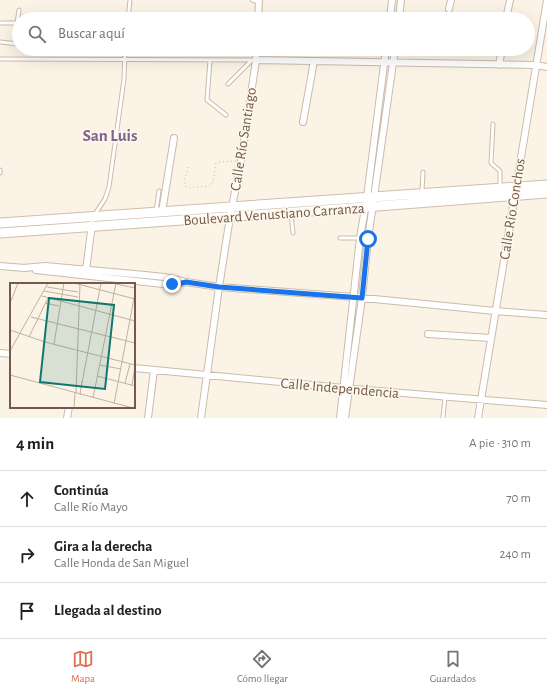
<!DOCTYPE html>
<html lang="es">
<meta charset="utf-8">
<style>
:root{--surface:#fff;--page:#f6f6f6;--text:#202124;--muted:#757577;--line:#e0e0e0;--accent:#e07150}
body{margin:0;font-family:"Alegreya Sans",sans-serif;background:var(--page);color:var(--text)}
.stop{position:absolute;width:12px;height:12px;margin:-9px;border:3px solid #1a73e8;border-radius:50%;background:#fff}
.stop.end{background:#1a73e8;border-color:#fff;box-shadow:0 1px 4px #0008}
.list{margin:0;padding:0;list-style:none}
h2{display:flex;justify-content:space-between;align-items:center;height:52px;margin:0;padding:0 16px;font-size:17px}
h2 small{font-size:13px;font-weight:400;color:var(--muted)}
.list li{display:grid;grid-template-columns:26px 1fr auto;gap:12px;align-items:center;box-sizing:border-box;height:56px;padding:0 16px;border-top:1px solid var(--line)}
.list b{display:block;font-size:15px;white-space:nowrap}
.list p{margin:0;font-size:13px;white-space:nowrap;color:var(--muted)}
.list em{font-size:13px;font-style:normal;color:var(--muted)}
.icon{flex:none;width:22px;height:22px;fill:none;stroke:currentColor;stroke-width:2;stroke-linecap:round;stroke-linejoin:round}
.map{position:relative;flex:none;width:547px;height:418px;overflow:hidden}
.search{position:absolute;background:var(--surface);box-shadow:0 4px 16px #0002;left:12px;right:12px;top:12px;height:44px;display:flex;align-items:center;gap:10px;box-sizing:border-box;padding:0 14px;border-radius:22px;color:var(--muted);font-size:15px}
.sheet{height:220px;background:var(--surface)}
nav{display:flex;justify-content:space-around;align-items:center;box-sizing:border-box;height:56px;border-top:1px solid var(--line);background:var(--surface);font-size:11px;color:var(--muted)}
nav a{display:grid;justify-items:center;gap:2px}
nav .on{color:var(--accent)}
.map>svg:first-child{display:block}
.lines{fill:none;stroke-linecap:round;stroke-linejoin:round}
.service-casing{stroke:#ccbbac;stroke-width:5}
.minor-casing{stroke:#ccbbac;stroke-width:8}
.secondary-casing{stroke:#d1bdac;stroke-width:11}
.path{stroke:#d4b5a1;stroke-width:1;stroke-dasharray:1 3;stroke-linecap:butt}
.service{stroke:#fff;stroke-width:3}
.minor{stroke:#fff;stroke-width:6}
.secondary{stroke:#fff;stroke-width:9}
.route{stroke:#1a73e8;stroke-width:5}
.labels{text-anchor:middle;stroke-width:3;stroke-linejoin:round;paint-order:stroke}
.street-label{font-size:15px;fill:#735a4b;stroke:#fef7eb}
.quarter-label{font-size:17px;font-weight:bold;fill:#81638f;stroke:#fef7eb}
.inset-road{fill:none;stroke:#c1b1a2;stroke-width:1}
.view{fill:#0f766e;fill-opacity:0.15;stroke:#0f766e;stroke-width:2}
.inset-edge{fill:none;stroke:#735a4b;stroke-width:2}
</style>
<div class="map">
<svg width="547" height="418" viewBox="0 0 547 418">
<rect width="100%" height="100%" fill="#fbf3e5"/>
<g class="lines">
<defs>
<path id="service" d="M252,0L259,2
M128,19L130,0
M0,23H17L19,10
M0,42L19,44
M0,59L256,60
M210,60L207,100L226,115
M228,84L252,60
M493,124L491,163L500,171V186
M0,170V173
M422,192L423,172
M156,211L159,191
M95,214L105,199L109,187L124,79L125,49
M291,214L293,233
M340,238H360
M443,418L445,397"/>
<path id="minor" d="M449,9L451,0
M258,19L259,0
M390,19L392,0
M399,19L401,0
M506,19L510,0
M256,60L536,65L547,67
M499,65L502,49
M303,122L314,61
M162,212L174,138
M0,266L25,268
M23,268L45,266L145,275L164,277L186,282L219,287L354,297L495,311L547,315
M36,270L163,284H178L186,282
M86,270L92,224
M428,334L490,338
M0,353L11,354
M134,368L343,388L547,405
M67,418L69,407
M148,418L154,370
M201,418L219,287L230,217L241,161L256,60V49
M340,418L360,238L367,197L386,49
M345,418L362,298L368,239L395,49
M478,418L547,0"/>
<path id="secondary" d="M0,223L547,185
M0,233L365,207L547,193"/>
</defs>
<!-- service casing -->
<use href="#service" class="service-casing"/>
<!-- minor casing -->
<use href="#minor" class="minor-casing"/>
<!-- secondary casing -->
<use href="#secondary" class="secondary-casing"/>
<!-- path -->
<path class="path" d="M188,167C188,176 182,176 186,187L188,188L208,186L211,185L213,182L216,163L219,162L236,161"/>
<!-- service -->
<use href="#service" class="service"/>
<!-- minor -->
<use href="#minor" class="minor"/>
<!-- secondary -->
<use href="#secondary" class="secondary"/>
</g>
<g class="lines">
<!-- route -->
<path class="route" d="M172,284H178L186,282L219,287L362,298L368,239"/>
</g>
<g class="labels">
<!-- street labels -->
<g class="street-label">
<text transform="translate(243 139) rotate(-81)" y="5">Calle Río Santiago</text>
<text transform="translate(512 209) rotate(-81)" y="5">Calle Río Conchos</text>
<text transform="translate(274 214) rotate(-4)" y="5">Boulevard Venustiano Carranza</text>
<text transform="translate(340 388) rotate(5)" y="5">Calle Independencia</text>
</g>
<!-- quarter labels -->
<g class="quarter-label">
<text x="110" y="141">San Luis</text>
</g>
</g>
<!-- overview -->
<g transform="translate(10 283)">
<rect width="125" height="125" fill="#fbf3e5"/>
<path class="inset-road" d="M64,0L125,16M106,1L125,5M37,4L68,9M34,8L68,14M32,13L125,38M1,18L8,0M35,20L49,23M21,34L125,60M0,47L35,59L125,82M19,54L38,15M44,61L54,0M0,68L38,0M90,82L111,86M0,92L123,125M87,93L125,103M72,100L91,0M115,100L120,81M122,102L125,84M66,110L70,0M70,112L72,98M83,115L106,0M104,121L125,10M64,125L65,110"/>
<path class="view" d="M39,15L104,22L95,106L30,99Z"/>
<rect width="125" height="125" class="inset-edge"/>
</g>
</svg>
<div class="stop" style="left:368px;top:239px"></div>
<div class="stop end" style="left:172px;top:284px"></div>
<div class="search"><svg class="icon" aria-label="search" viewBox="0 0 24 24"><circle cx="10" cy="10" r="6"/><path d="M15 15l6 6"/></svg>Buscar aquí</div>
</div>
<section class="sheet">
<h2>4 min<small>A pie · 310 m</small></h2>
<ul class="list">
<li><svg class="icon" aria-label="ahead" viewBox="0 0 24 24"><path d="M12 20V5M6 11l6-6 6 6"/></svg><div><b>Continúa</b><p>Calle Río Mayo</p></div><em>70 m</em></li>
<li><svg class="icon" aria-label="right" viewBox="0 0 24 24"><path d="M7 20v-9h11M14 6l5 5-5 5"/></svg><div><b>Gira a la derecha</b><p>Calle Honda de San Miguel</p></div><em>240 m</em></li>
<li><svg class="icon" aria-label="arrive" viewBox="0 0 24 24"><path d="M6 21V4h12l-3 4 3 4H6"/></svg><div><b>Llegada al destino</b></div></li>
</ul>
</section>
<nav>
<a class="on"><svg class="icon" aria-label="map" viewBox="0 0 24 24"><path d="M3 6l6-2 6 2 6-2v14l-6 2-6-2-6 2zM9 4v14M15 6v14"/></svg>Mapa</a>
<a><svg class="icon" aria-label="directions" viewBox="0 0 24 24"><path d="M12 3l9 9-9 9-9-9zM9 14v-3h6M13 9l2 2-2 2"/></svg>Cómo llegar</a>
<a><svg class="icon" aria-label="saved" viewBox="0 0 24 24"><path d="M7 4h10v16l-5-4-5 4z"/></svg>Guardados</a>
</nav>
